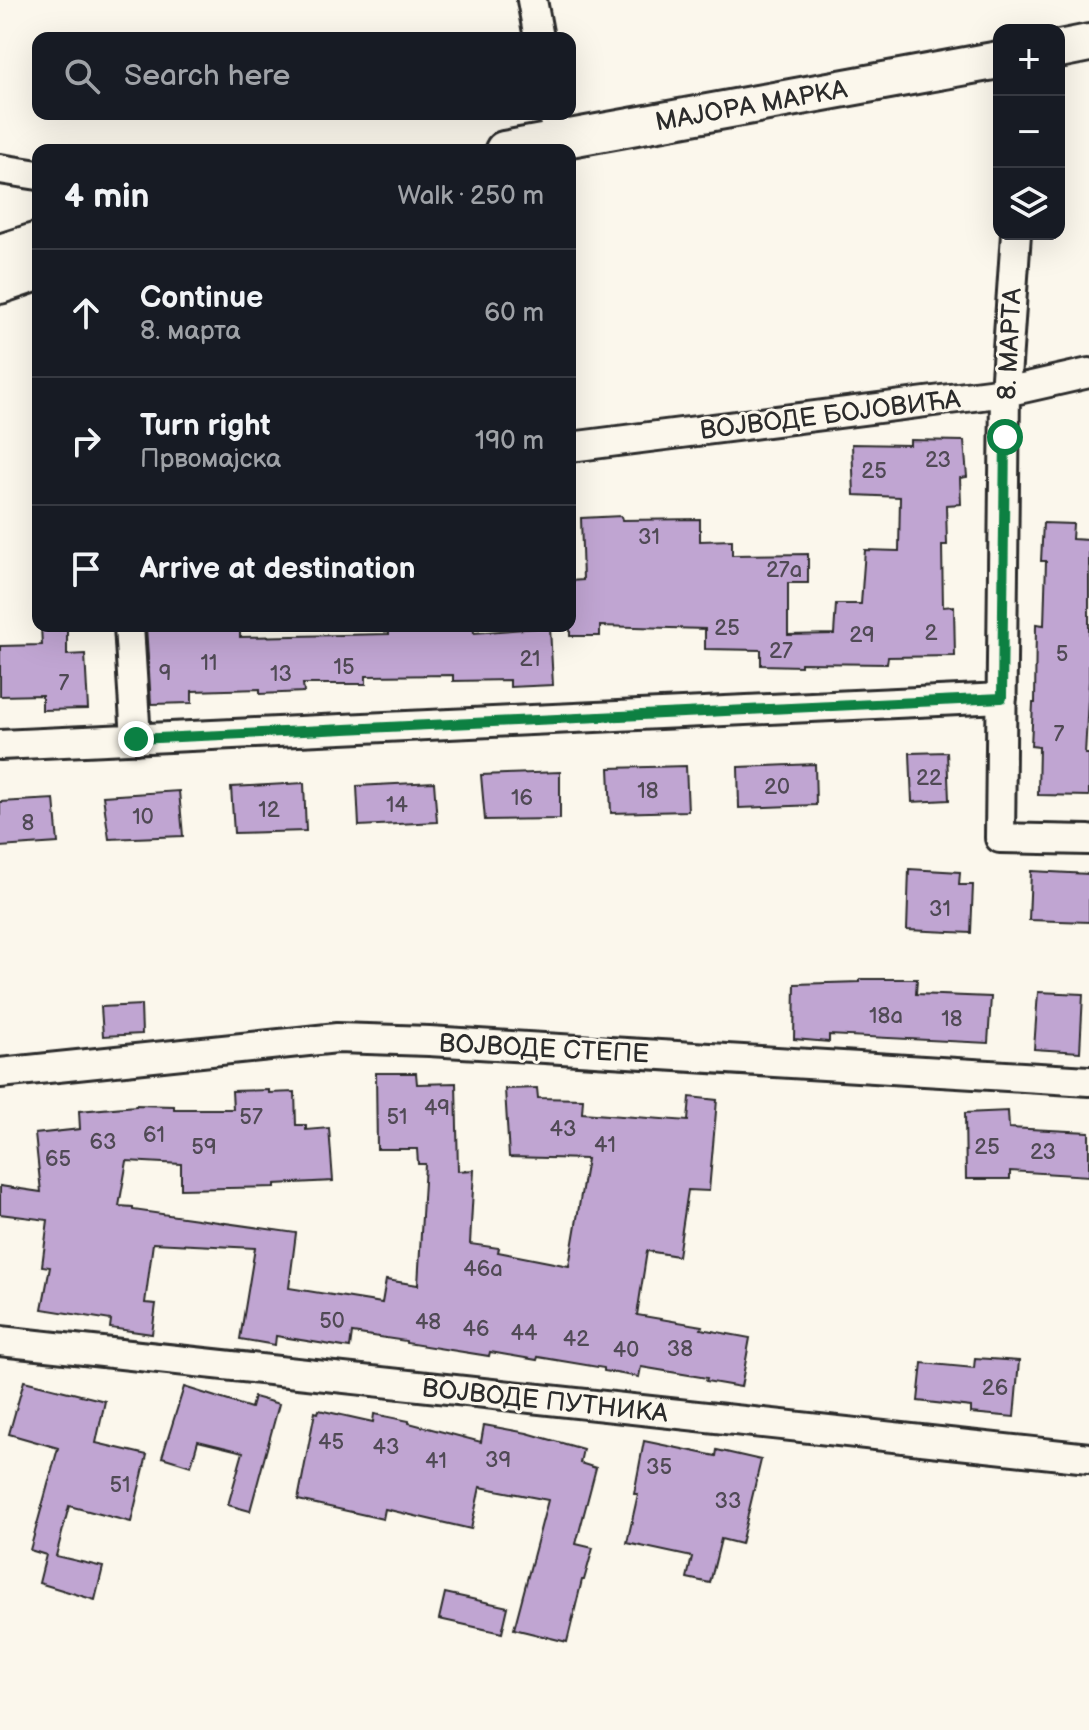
<!DOCTYPE html>
<meta charset="utf-8">
<style>
:root{--surface:#171b24;--page:#20242c;--text:#f1f3f6;--muted:#9ea1a6;--line:#363941}
body{margin:0;font-family:"Balsamiq Sans",sans-serif;background:var(--page);color:var(--text)}
.controls{position:absolute;right:24px;top:24px;display:grid;overflow:hidden;border-radius:16px;box-shadow:0 8px 32px #0002}
.controls button{width:72px;height:72px;display:grid;place-items:center;padding:0;border:0;border-bottom:2px solid var(--line);background:var(--surface);color:var(--text);font:40px sans-serif}
.stop{position:absolute;width:24px;height:24px;margin:-18px;border:6px solid #0b8043;border-radius:50%;background:#fff}
.stop.end{background:#0b8043;border-color:#fff;box-shadow:0 2px 8px #0008}
.list{margin:0;padding:0;list-style:none}
h2{display:flex;justify-content:space-between;align-items:center;height:104px;margin:0;padding:0 32px;font-size:34px}
h2 small{font-size:26px;font-weight:400;color:var(--muted)}
.list li{display:grid;grid-template-columns:52px 1fr auto;gap:24px;align-items:center;box-sizing:border-box;height:128px;padding:0 32px;border-top:2px solid var(--line)}
.list b{display:block;font-size:30px;white-space:nowrap}
.list p{margin:0;font-size:26px;white-space:nowrap;color:var(--muted)}
.list em{font-size:26px;font-style:normal;color:var(--muted)}
.icon{flex:none;width:44px;height:44px;fill:none;stroke:currentColor;stroke-width:2;stroke-linecap:round;stroke-linejoin:round}
.map{position:relative;flex:none;width:1089px;height:1730px;overflow:hidden}
.search{position:absolute;background:var(--surface);box-shadow:0 8px 32px #0002;left:32px;top:32px;width:544px;height:88px;display:flex;align-items:center;gap:20px;box-sizing:border-box;padding:0 28px;border-radius:16px;color:var(--muted);font-size:30px}
.panel{position:absolute;background:var(--surface);box-shadow:0 8px 32px #0002;left:32px;top:144px;width:544px;height:488px;border-radius:16px}
.map>svg:first-child{display:block}
.building{fill:#c0a5d2;stroke:#2b2b2b;stroke-width:2}
.lines{fill:none;stroke-linecap:round;stroke-linejoin:round}
.minor-casing{stroke:#2b2b2b;stroke-width:34}
.tertiary-casing{stroke:#2b2b2b;stroke-width:42}
.minor{stroke:#fbf7ec;stroke-width:28}
.tertiary{stroke:#fbf7ec;stroke-width:36}
.route{stroke:#0b8043;stroke-width:10}
.labels{text-anchor:middle;stroke-width:6;stroke-linejoin:round;paint-order:stroke}
.number-label{font-size:22px;fill:#504a55}
.street-label{font-size:26px;fill:#2b2b2b;stroke:#fbf7ec}
</style>
<div class="map">
<svg width="1089" height="1730" viewBox="0 0 1089 1730">
<rect width="100%" height="100%" fill="#fbf7ec"/>
<filter id="ink" filterUnits="userSpaceOnUse"><feTurbulence type="fractalNoise" baseFrequency=".0125" numOctaves="2"/><feDisplacementMap in="SourceGraphic" scale="16" xChannelSelector="R" yChannelSelector="G"/><feConvolveMatrix kernelMatrix="1 2 1 2 8 2 1 2 1" color-interpolation-filters="sRGB"/></filter>
<g filter="url(#ink)">
<!-- building -->
<path class="building" d="M910,440L964,441L967,477L960,478L961,504L946,505L947,545H942L943,607L954,606L955,656L888,657L887,664L801,663V666L761,665V650L705,649V629L600,626V636H570V581L583,580L581,518L621,516L622,520L700,519V541L732,540V555L808,554V583H788V635L834,634L836,604H861L865,550L899,551L900,497L854,495L852,444L910,445Z
M1043,523L1073,524L1072,539L1089,540V681L1085,754H1089V796L1038,795L1039,747L1031,746L1033,703H1035L1036,624L1044,625L1046,561H1041Z
M41,626H67V655L85,654L88,709L42,710V695L0,696V646L42,645Z
M146,626H240V637L389,634V626H473L474,633L550,627L553,685L510,687V680L453,681V675L366,676V684H303L304,692L260,694V689L192,691V703L151,704Z
M947,752L949,800L912,802L910,753Z
M815,764L816,805L739,808L738,767Z
M686,766L688,811L611,813L609,768Z
M560,772V819L485,820L481,775Z
M434,782L437,822L359,826L357,786Z
M304,783L306,831L234,833L231,787Z
M179,791L183,836L109,839L103,796Z
M54,799L58,843L0,847V802Z
M909,869L960,872L959,885H973L971,933L907,930Z
M1031,871L1089,874V922L1029,920Z
M860,979H917L916,994L991,997L988,1043L829,1035V1042L794,1039L795,984L860,982Z
M1038,992L1083,994L1080,1052L1034,1049Z
M141,1005L142,1034L103,1036L101,1007Z
M376,1073H416L417,1084L456,1083L458,1171L474,1170L470,1244L499,1248L498,1252L569,1266L587,1159L509,1157L505,1089L537,1088L538,1098L583,1099L582,1113L688,1121L690,1097L717,1100L709,1191L688,1190L678,1256L647,1251L637,1315L702,1326L701,1329L750,1338L741,1387L706,1381L707,1378L641,1367L639,1377L604,1371V1368L538,1357L537,1360L490,1352L489,1356L406,1343V1341L352,1333L350,1348L276,1336L275,1345L240,1339L255,1248L153,1243L145,1303L156,1304L152,1334L110,1328L111,1320L42,1309L50,1267L42,1266L48,1220L0,1214V1186L41,1192L35,1134L80,1129L79,1111L136,1106V1105L174,1106V1109H233L232,1091L269,1090V1093L295,1092L296,1125H306V1130L329,1128L333,1181L275,1184V1187L181,1189V1164L127,1161L119,1206L133,1207V1210L296,1233L289,1288L382,1303L386,1280L418,1285L425,1164H418L417,1149H377Z
M1008,1111L1009,1128L1089,1132V1176L1010,1171V1179H966L965,1113Z
M975,1358L1019,1361L1014,1417L971,1413V1407L918,1401L922,1363L974,1368Z
M24,1381L105,1401L96,1443L147,1455L131,1522L69,1506L56,1556L103,1567L95,1600L39,1583L46,1555L30,1550L58,1448L9,1434Z
M184,1387L251,1408L254,1397L279,1404L250,1511L228,1505L243,1452L198,1441L191,1466L162,1457Z
M319,1410L373,1422L374,1414L409,1421V1423L481,1442L484,1425L527,1433L583,1449L580,1463L596,1468L576,1544L593,1548L584,1580H582L567,1642L514,1629L548,1500L480,1487L471,1529L385,1509L383,1519L298,1500L315,1412L318,1413Z
M644,1441L716,1456L717,1450L761,1460L741,1544L721,1539L710,1583L687,1578L692,1557L627,1543L638,1494H634Z
M445,1593L508,1607L502,1633L439,1619Z"/>
<g class="lines">
<defs>
<path id="minor" d="M532,0L539,38
M553,114L558,140
M0,169L38,175
M1016,234L1005,392L1000,838L1089,840
M570,447L1005,392L1089,373
M129,626L136,739
M0,745L1002,698
M0,1073L337,1038L429,1041L1089,1081
M0,1341L1089,1458"/>
<path id="tertiary" d="M1059,49L1089,43
M504,150L999,60
M0,253L38,241
M0,285L38,272"/>
</defs>
<!-- minor casing -->
<use href="#minor" class="minor-casing"/>
<!-- tertiary casing -->
<use href="#tertiary" class="tertiary-casing"/>
<!-- minor -->
<use href="#minor" class="minor"/>
<!-- tertiary -->
<use href="#tertiary" class="tertiary"/>
</g>
</g>
<g class="lines" filter="url(#ink)">
<!-- route -->
<path class="route" d="M136,739L1002,698L1005,437"/>
</g>
<g class="labels">
<!-- number labels -->
<g class="number-label">
<text x="938" y="467">23</text>
<text x="874" y="478">25</text>
<text x="649" y="544">31</text>
<text x="784" y="577">27a</text>
<text x="727" y="635">25</text>
<text x="931" y="640">2</text>
<text x="862" y="642">29</text>
<text x="781" y="658">27</text>
<text x="1062" y="661">5</text>
<text x="530" y="666">21</text>
<text x="209" y="670">11</text>
<text x="344" y="674">15</text>
<text x="165" y="680">9</text>
<text x="281" y="681">13</text>
<text x="64" y="690">7</text>
<text x="1059" y="741">7</text>
<text x="929" y="785">22</text>
<text x="777" y="794">20</text>
<text x="648" y="798">18</text>
<text x="522" y="805">16</text>
<text x="397" y="812">14</text>
<text x="269" y="817">12</text>
<text x="143" y="824">10</text>
<text x="28" y="830">8</text>
<text x="940" y="916">31</text>
<text x="886" y="1023">18a</text>
<text x="952" y="1026">18</text>
<text x="437" y="1115">49</text>
<text x="251" y="1124">57</text>
<text x="397" y="1124">51</text>
<text x="563" y="1136">43</text>
<text x="154" y="1142">61</text>
<text x="103" y="1149">63</text>
<text x="605" y="1152">41</text>
<text x="204" y="1154">59</text>
<text x="987" y="1154">25</text>
<text x="1043" y="1159">23</text>
<text x="58" y="1166">65</text>
<text x="483" y="1276">46a</text>
<text x="332" y="1328">50</text>
<text x="428" y="1329">48</text>
<text x="476" y="1336">46</text>
<text x="524" y="1340">44</text>
<text x="576" y="1346">42</text>
<text x="680" y="1356">38</text>
<text x="626" y="1357">40</text>
<text x="995" y="1395">26</text>
<text x="331" y="1449">45</text>
<text x="386" y="1454">43</text>
<text x="498" y="1467">39</text>
<text x="436" y="1468">41</text>
<text x="659" y="1474">35</text>
<text x="120" y="1492">51</text>
<text x="728" y="1508">33</text>
</g>
<!-- street labels -->
<g class="street-label">
<text transform="translate(751 105) rotate(-10)" y="9">МАЈОРА МАРКА</text>
<text transform="translate(1009 344) rotate(-87)" y="9">8. МАРТА</text>
<text transform="translate(830 414) rotate(-7)" y="9">ВОЈВОДЕ БОЈОВИЋА</text>
<text transform="translate(544 1048) rotate(3)" y="9">ВОЈВОДЕ СТЕПЕ</text>
<text transform="translate(545 1400) rotate(6)" y="9">ВОЈВОДЕ ПУТНИКА</text>
</g>
</g>
</svg>
<div class="controls">
<button>+</button>
<button>−</button>
<button><svg class="icon" aria-label="layers" viewBox="0 0 24 24"><path d="M12 4l9 5-9 5-9-5zM3 14l9 5 9-5"/></svg></button>
</div>
<div class="stop" style="left:1005px;top:437px"></div>
<div class="stop end" style="left:136px;top:739px"></div>
<div class="search"><svg class="icon" aria-label="search" viewBox="0 0 24 24"><circle cx="10" cy="10" r="6"/><path d="M15 15l6 6"/></svg>Search here</div>
<section class="panel">
<h2>4 min<small>Walk · 250 m</small></h2>
<ul class="list">
<li><svg class="icon" aria-label="ahead" viewBox="0 0 24 24"><path d="M12 20V5M6 11l6-6 6 6"/></svg><div><b>Continue</b><p>8. марта</p></div><em>60 m</em></li>
<li><svg class="icon" aria-label="right" viewBox="0 0 24 24"><path d="M7 20v-9h11M14 6l5 5-5 5"/></svg><div><b>Turn right</b><p>Првомајска</p></div><em>190 m</em></li>
<li><svg class="icon" aria-label="arrive" viewBox="0 0 24 24"><path d="M6 21V4h12l-3 4 3 4H6"/></svg><div><b>Arrive at destination</b></div></li>
</ul>
</section>
</div>
